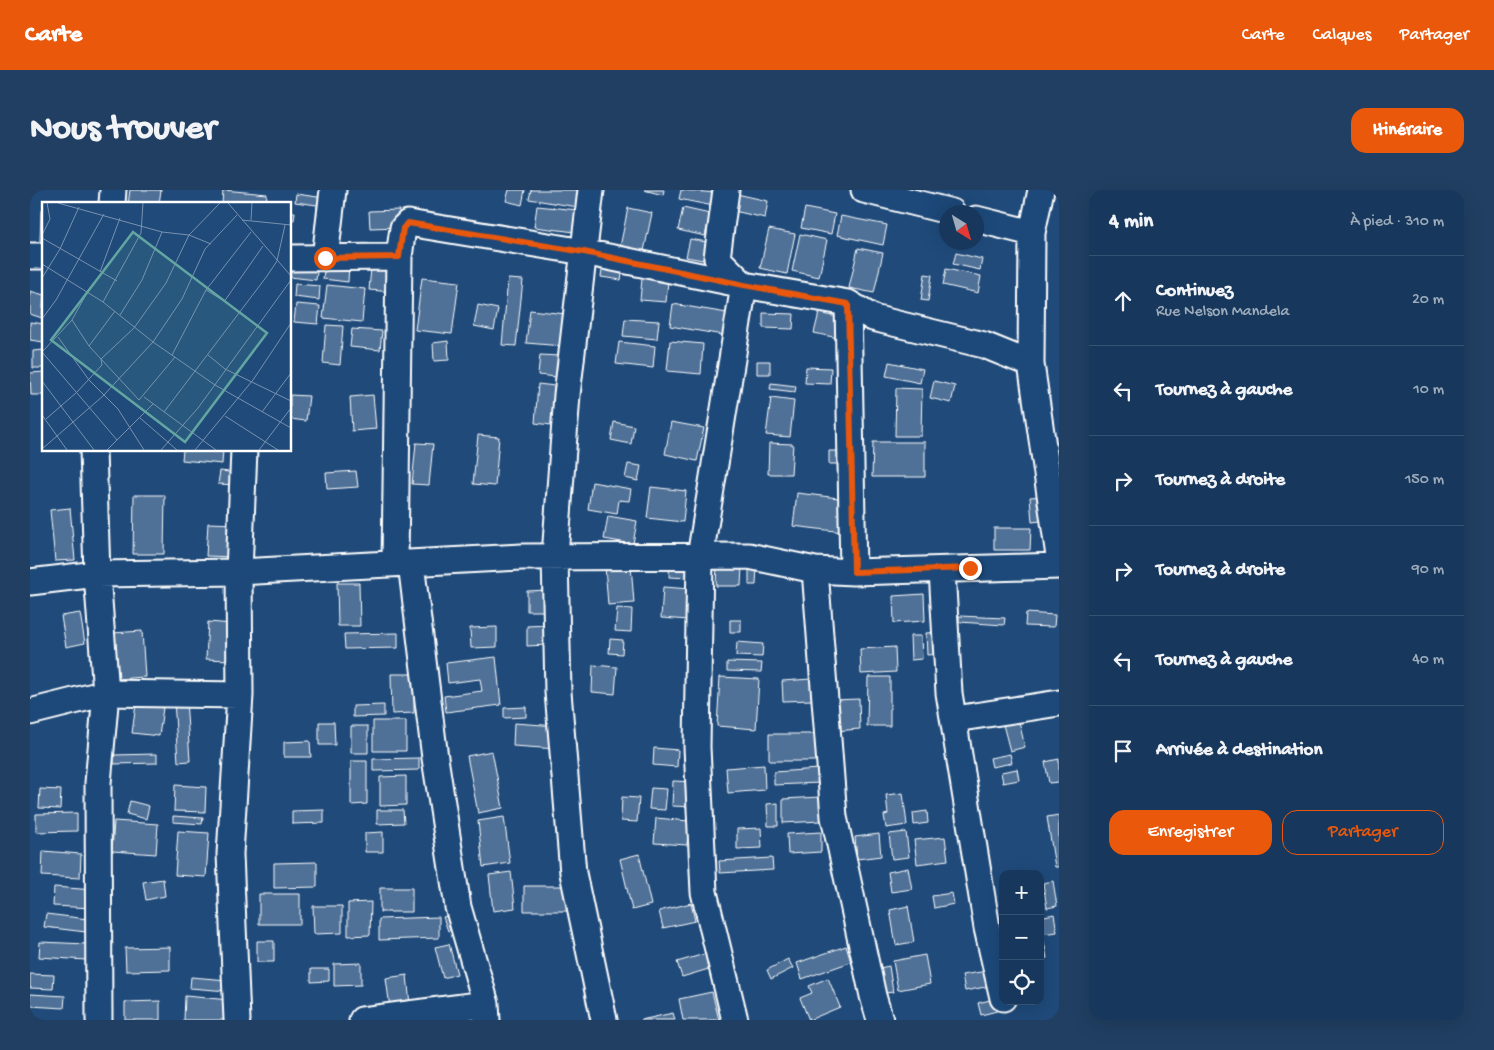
<!DOCTYPE html>
<html lang="fr">
<meta charset="utf-8">
<style>
:root{--surface:#17385c;--page:#203f62;--text:#f1f3f6;--muted:#9eacbb;--line:#365272;--accent:#ea580c}
body{margin:0;font-family:"Gochi Hand",sans-serif;background:var(--page);color:var(--text)}
.controls{position:absolute;right:15px;bottom:15px;display:grid;overflow:hidden;border-radius:10px;box-shadow:0 5px 20px #0002}
.controls button{width:45px;height:45px;display:grid;place-items:center;padding:0;border:0;border-bottom:1px solid var(--line);background:var(--surface);color:var(--text);font:25px sans-serif}
.compass{position:absolute;left:909px;top:15px;width:45px;height:45px;border-radius:50%;background:var(--surface);box-shadow:0 5px 20px #0002;rotate:143deg}
.stop{position:absolute;width:15px;height:15px;margin:-11px;border:4px solid #ea580c;border-radius:50%;background:#fff}
.stop.end{background:#ea580c;border-color:#fff;box-shadow:0 1px 5px #0008}
.list{margin:0;padding:0;list-style:none}
h2{display:flex;justify-content:space-between;align-items:center;height:65px;margin:0;padding:0 20px;font-size:21px}
h2 small{font-size:16px;font-weight:400;color:var(--muted)}
.list li{display:grid;grid-template-columns:32px 1fr auto;gap:15px;align-items:center;box-sizing:border-box;height:90px;padding:0 20px;border-top:1px solid var(--line)}
.list b{display:block;font-size:19px;white-space:nowrap}
.list p{margin:0;font-size:16px;white-space:nowrap;color:var(--muted)}
.list em{font-size:16px;font-style:normal;color:var(--muted)}
.actions{display:flex;gap:10px;padding:15px 20px}
.actions a{flex:1;padding:11px 0;border:1px solid var(--accent);border-radius:15px;text-align:center;font-size:18px;color:var(--accent)}
.actions .main{background:var(--accent);color:#fff}
.icon{flex:none;width:28px;height:28px;fill:none;stroke:currentColor;stroke-width:2;stroke-linecap:round;stroke-linejoin:round}
.map{position:relative;flex:none;width:1029px;height:830px;overflow:hidden;border-radius:15px}
header{display:flex;align-items:center;gap:30px;box-sizing:border-box;height:70px;padding:0 25px;background:var(--accent);color:#fff}
header strong{font-size:24px}
nav{display:flex;gap:28px;margin-inline-start:auto;font-size:18px}
.intro{display:flex;align-items:center;justify-content:space-between;box-sizing:border-box;height:120px;padding:0 30px}
h1{margin:0;font-size:35px}
.button{padding:12px 22px;border-radius:15px;background:var(--accent);color:#fff;font-size:18px;font-weight:700}
main{display:flex;gap:30px;padding:0 30px}
aside{flex:1;background:var(--surface);border-radius:15px;box-shadow:0 5px 20px #0002}
.map>svg:first-child{display:block}
.building{fill:#507197;stroke:#fff}
.lines{fill:none;stroke-linecap:round;stroke-linejoin:round}
.minor-casing{stroke:#fff;stroke-width:29}
.minor{stroke:#1f4a7a;stroke-width:25}
.route{stroke:#ea580c;stroke-width:6}
.inset-road{fill:none;stroke:#7992af;stroke-width:1}
.view{fill:#63a6a1;fill-opacity:0.15;stroke:#63a6a1;stroke-width:2.5}
.inset-edge{fill:none;stroke:#fff;stroke-width:2.5}
</style>
<header>
<strong>Carte</strong>
<nav><a>Carte</a><a>Calques</a><a>Partager</a></nav>
</header>
<div class="intro"><h1>Nous trouver</h1><a class="button">Itinéraire</a></div>
<main>
<div class="map">
<svg width="1029" height="830" viewBox="0 0 1029 830">
<rect width="100%" height="100%" fill="#1f4a7a"/>
<filter id="ink" filterUnits="userSpaceOnUse"><feTurbulence type="fractalNoise" baseFrequency=".02" numOctaves="2"/><feDisplacementMap in="SourceGraphic" scale="10" xChannelSelector="R" yChannelSelector="G"/><feConvolveMatrix kernelMatrix="1 2 1 2 8 2 1 2 1" color-interpolation-filters="sRGB"/></filter>
<g filter="url(#ink)">
<!-- building -->
<path class="building" d="M100,0H131L129,14H98Z
M193,0L237,4L236,14H192Z
M479,0H495L492,15L476,11Z
M501,0H551L548,17L499,9Z
M614,0H634L633,5Z
M651,0L686,3L683,16L649,9Z
M266,4L295,8L294,16L265,12Z
M707,4L738,11L735,28L704,21Z
M287,16L296,17L293,39L285,38Z
M507,16L548,20L545,42L504,37Z
M598,18L622,23L614,61L590,57Z
M653,18L680,24L675,46L648,40Z
M775,18L805,24L801,44L771,38Z
M369,20L370,37L340,38L339,21Z
M11,21H14V52L10,51Z
M260,22H265L264,30L260,29Z
M811,26L857,35L853,55L807,45Z
M739,39L765,44L757,84L730,78Z
M770,44L797,50L789,87L762,81Z
M660,49L677,52L673,70L656,67Z
M828,58L853,63L844,103L819,98Z
M926,63L952,69L950,80L923,74Z
M295,72L319,74L318,92L293,89Z
M573,74L593,78L591,90L571,87Z
M341,78L365,80L363,102L339,100Z
M613,78L639,81L636,112L610,110Z
M261,79L287,82L286,90L260,87Z
M916,79L951,86L948,103L913,95Z
M895,84L902,85L898,111L891,110Z
M392,88L429,92L422,144L385,140Z
M478,89L493,90L486,156L472,155Z
M265,94L290,96L289,110L264,107Z
M297,95L335,99L332,132L293,128Z
M0,101L14,105L12,128L0,124Z
M266,114L290,116L288,134L264,132Z
M643,114L697,123L693,145L640,136Z
M448,115L468,119L464,140L444,136Z
M500,120L536,124L533,156L496,153Z
M733,123L764,124L763,139L733,138Z
M789,123L812,128L808,148L784,143Z
M595,129L629,131L627,149L593,146Z
M0,132L14,134V152L0,150Z
M296,135L313,136L310,175L293,173Z
M322,139L352,141L350,160L320,157Z
M418,151L419,170L404,171L403,153Z
M640,151L673,154L671,184L637,181Z
M589,152L625,156L623,178L586,174Z
M14,160V178H3V161Z
M510,165L529,166L527,187L508,185Z
M727,171H740V184H727Z
M859,172L893,179L890,193L856,186Z
M776,177L801,178L800,194L775,193Z
M14,182V205H1L0,183Z
M904,191L925,196L921,213L900,208Z
M741,193L766,196L765,202L740,199Z
M508,194L533,197L529,236L505,233Z
M866,198L892,199L891,246H865Z
M260,205L279,206L276,231L260,229Z
M343,205L346,239L322,241L320,207Z
M741,208L764,211L760,247L736,245Z
M584,232L604,236L601,254L581,250Z
M641,232L674,238L667,271L635,264Z
M448,245L469,247L465,296L443,294Z
M843,252H895V287H842Z
M386,253L403,254L399,295L382,294Z
M739,253L763,254L761,284H738Z
M153,260H193L192,274L152,270Z
M799,261H809V274H799Z
M598,274L611,276L608,291L595,288Z
M190,281L208,283L207,295L188,294Z
M326,281L328,297L297,299L296,283Z
M562,292L601,299L599,311L589,310L587,324L558,319Z
M621,297L656,301L653,332L617,328Z
M767,303L817,309L813,342L763,336Z
M104,305H135L134,364H103Z
M1017,306L1019,330L1002,332L1000,307Z
M40,318L45,370L25,371L20,320Z
M578,326L607,331L603,354L574,349Z
M178,333L207,334L205,367L176,366Z
M964,338H1001L1000,360H964Z
M640,372L660,373L659,388L639,387Z
M601,375L604,413L578,415L575,376Z
M687,375L712,376L711,396H686Z
M719,376H727L726,395H719Z
M307,393H329L330,436H308Z
M633,397L661,399L659,430L631,428Z
M518,400V421H497V401Z
M894,404L895,431L864,433L863,406Z
M587,418L602,419L601,442L585,441Z
M50,423L55,453L36,457L31,426Z
M996,423L1025,425L1024,437L995,436Z
M929,426L975,428L974,435L929,432Z
M700,430H711V442H700Z
M178,432L203,434L201,470L176,469Z
M517,435V455L497,456V436Z
M467,437V457L441,458L440,438Z
M112,441L115,487L86,489L83,443Z
M909,442L910,464L897,465L896,443Z
M368,443V458L315,459L314,444Z
M880,446H891L892,469L881,470Z
M580,449L593,450L592,464L579,463Z
M707,452L733,454L732,467L706,466Z
M865,457L866,482L831,484L830,459Z
M466,467L471,515L416,522L414,506L452,501L450,489L418,493L416,473Z
M697,472L732,473L731,482L697,481Z
M563,475L587,477L585,504L562,502Z
M361,484H384V523L362,524Z
M690,487L729,489L726,539L687,536Z
M838,487H860V536H837Z
M781,489L782,510L753,511L752,491Z
M156,509L160,571L148,572L144,510Z
M829,509L830,539L805,541L803,510Z
M106,514L133,518L129,546L102,543Z
M354,515V526L323,527V516Z
M496,517V527L474,528V518Z
M987,523L995,557L980,561L971,527Z
M343,531H376V561H343Z
M289,532H304L305,555H289Z
M484,533L528,536L527,559L483,556Z
M321,536H338V563H321Z
M739,544H792V571H739Z
M280,551L281,567H254V552Z
M624,558L648,560L647,577L623,575Z
M462,561L473,618L448,623L437,566Z
M127,564V573L84,574V565Z
M980,564L982,573L962,577L960,568Z
M389,568V580L343,581V569Z
M1029,569V592L1019,593L1015,572Z
M321,571H337V614L321,615Z
M734,575L735,600L698,603L696,578Z
M789,579L790,593L744,595V582Z
M987,579L989,590L973,593L971,582Z
M376,586V615L350,616V587Z
M643,591L665,592L663,617L642,616Z
M145,595L176,597L175,622L144,621Z
M621,598L637,599L635,620L619,619Z
M10,599L31,600L30,619L9,618Z
M873,603L877,635L856,638L854,625L858,624L856,605Z
M592,607L609,608L607,632L591,631Z
M790,607L791,631L753,633V609Z
M100,611L119,616L116,629L97,624Z
M748,613V636H738L737,614Z
M294,620V633L262,634V621Z
M347,620H373L374,633L347,634Z
M897,621L898,633L884,635L883,623Z
M47,623V641L6,642V624Z
M1029,625V677H1025L1017,627Z
M143,626L173,628L172,634L143,632Z
M474,627L480,673L453,677L448,631Z
M626,628L659,631L657,655L624,653Z
M84,631L128,634L126,664L82,661Z
M731,638L732,658L707,659V639Z
M148,641L179,643L176,687L145,685Z
M353,642V662H335V643Z
M791,642V662L758,664L757,644Z
M876,642L879,667L862,669L859,644Z
M849,644L851,666L827,669L825,647Z
M915,647L918,670L887,674L884,650Z
M13,661L51,664L50,688L12,686Z
M609,664L621,715L602,720L590,669Z
M742,668L743,680L690,683L689,671Z
M287,672V697L244,698V673Z
M878,678L882,699L861,702L858,682Z
M481,682L485,718L463,721L459,685Z
M133,689L135,706L116,710L113,692Z
M1023,691L1027,716L1017,718L1013,693Z
M494,696H537V721H494Z
M24,697L64,700L63,718L23,716Z
M350,698H382V722H350Z
M922,703L924,714L904,718L902,706Z
M229,704H270V734H229Z
M341,712L340,745L318,746V713Z
M661,713L665,731L633,738L629,721Z
M283,716H312V743L284,744Z
M878,716L884,752L866,755L860,720Z
M16,724L58,729L56,742L14,737Z
M425,724L429,737L418,741L413,727Z
M1024,724L1027,742L1012,744L1010,727Z
M409,727V748L349,750V729Z
M227,751H244V772H227Z
M10,752L57,754L56,770L9,767Z
M1014,752L1017,768L1010,770V753Z
M419,754L427,784L413,788L405,757Z
M816,756L821,772L772,789L767,773Z
M140,757V780L96,781L95,758Z
M678,763L682,778L652,787L647,772Z
M895,765L900,794L868,800L863,771Z
M758,769L763,778L741,789L737,780Z
M331,773V795L304,796V774Z
M859,776L863,802L849,804L845,779Z
M281,779H299V791L281,792Z
M957,781L960,796L935,801L932,785Z
M0,784L24,785L23,799L0,798Z
M377,785L380,815L360,818L356,788Z
M161,787L198,790L197,801L160,798Z
M798,788L810,817L779,830L770,808L782,803L779,796Z
M682,802L689,830H653L649,809Z
M0,804L35,806L34,818L0,816Z
M155,806L200,810L198,830H154Z
M964,809L967,821L951,825L948,813Z
M130,811V830H95V812Z
M643,823L645,830H611Z"/>
<g class="lines">
<defs>
<path id="minor" d="M561,0L537,205L525,366L528,502L543,683L574,830
M696,0L687,68L714,95L670,367L667,557L674,702L705,830
M834,0L922,22
M1011,0L1002,43L1001,174L1029,366
M82,14L83,0
M946,29L1002,43
M0,66H14
M260,68L369,67
M295,68L303,0
M818,113L823,382
M63,260L67,384L76,503L68,593L69,830
M365,373L369,67L373,38L378,33L554,62L714,95L818,113L843,128L954,155L1001,174
M381,373L405,568L428,717L456,814L457,830
M785,380L804,627L843,806L850,830
M912,380L919,503L957,738L973,808
M0,392L67,384L209,382L492,367L719,366L785,380L823,382L1029,376
M0,522L76,503L210,505
M925,529L1029,513
M207,830L200,664L210,505L209,382L214,260
M332,830L456,814"/>
</defs>
<!-- minor casing -->
<use href="#minor" class="minor-casing"/>
<!-- minor -->
<use href="#minor" class="minor"/>
</g>
</g>
<g class="lines" filter="url(#ink)">
<!-- route -->
<path class="route" d="M295,68L369,67L373,38L378,33L554,62L714,95L818,114L824,382L940,378"/>
</g>
<!-- overview -->
<g transform="translate(12 12)">
<rect width="249" height="249" fill="#1f4a7a"/>
<path class="inset-road" d="M16,1L120,30L147,33L169,42M186,1L249,74M200,18L249,23M209,18L210,1M0,33L8,17L5,1M0,36L75,79M0,62L61,100L111,140L173,183L249,226M58,70L78,16M0,76L18,47L37,5M164,88L182,99L184,97L221,44M61,100L99,31L101,1M78,113L100,78L120,30M0,117L14,98L62,12M30,118L47,144L97,198L133,155M16,135L47,178L76,207L102,248M47,144L73,109M0,150L75,238M0,150L30,118L46,89M130,153L164,88L209,30M166,153L183,167L249,199M0,179L52,248M102,195L174,248M122,210L225,74L235,59L243,23M220,210L249,171M0,213L25,248M183,214L236,248M98,216L135,248M4,217L35,190L60,163L59,157L92,126L124,81L147,33L178,1M0,247L61,194L111,140L140,97L163,47L195,13M65,248L111,202M119,248L156,206L249,78M153,248L211,178L249,121M217,248L249,206"/>
<path class="view" d="M91,30L225,131L143,240L9,138Z"/>
<rect width="249" height="249" class="inset-edge"/>
</g>
</svg>
<div class="controls">
<button>+</button>
<button>−</button>
<button><svg class="icon" aria-label="locate" viewBox="0 0 24 24"><circle cx="12" cy="12" r="6"/><path d="M12 2v4M12 18v4M2 12h4M18 12h4"/></svg></button>
</div>
<svg class="compass" viewBox="-18 -18 36 36"><path d="M0-13l5 13h-10z" fill="#e53935"/><path d="M0 13l5-13h-10z" fill="#9eacbb"/></svg>
<div class="stop" style="left:295px;top:68px"></div>
<div class="stop end" style="left:940px;top:378px"></div>
</div>
<aside>
<h2>4 min<small>À pied · 310 m</small></h2>
<ul class="list">
<li><svg class="icon" aria-label="ahead" viewBox="0 0 24 24"><path d="M12 20V5M6 11l6-6 6 6"/></svg><div><b>Continuez</b><p>Rue Nelson Mandela</p></div><em>20 m</em></li>
<li><svg class="icon" aria-label="left" viewBox="0 0 24 24"><path d="M17 20v-9H6M10 6l-5 5 5 5"/></svg><div><b>Tournez à gauche</b></div><em>10 m</em></li>
<li><svg class="icon" aria-label="right" viewBox="0 0 24 24"><path d="M7 20v-9h11M14 6l5 5-5 5"/></svg><div><b>Tournez à droite</b></div><em>150 m</em></li>
<li><svg class="icon" aria-label="right" viewBox="0 0 24 24"><path d="M7 20v-9h11M14 6l5 5-5 5"/></svg><div><b>Tournez à droite</b></div><em>90 m</em></li>
<li><svg class="icon" aria-label="left" viewBox="0 0 24 24"><path d="M17 20v-9H6M10 6l-5 5 5 5"/></svg><div><b>Tournez à gauche</b></div><em>40 m</em></li>
<li><svg class="icon" aria-label="arrive" viewBox="0 0 24 24"><path d="M6 21V4h12l-3 4 3 4H6"/></svg><div><b>Arrivée à destination</b></div></li>
</ul>
<div class="actions"><a class="main">Enregistrer</a><a>Partager</a></div>
</aside>
</main>
